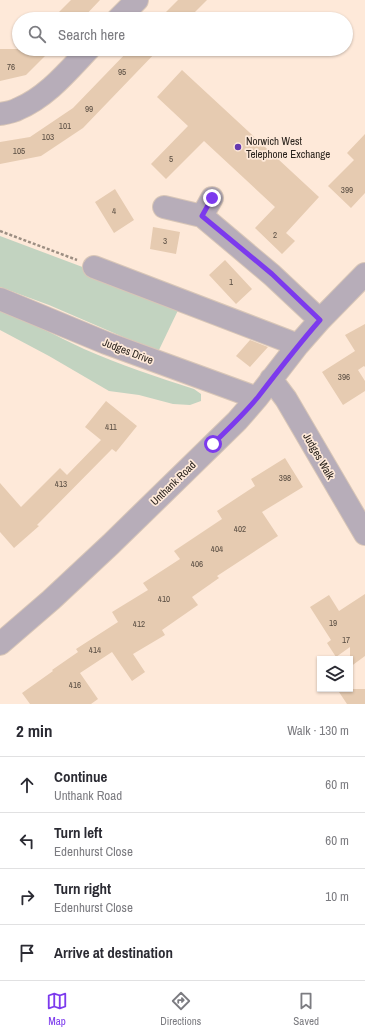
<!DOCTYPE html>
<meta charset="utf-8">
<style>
:root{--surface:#fff;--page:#f7f7f7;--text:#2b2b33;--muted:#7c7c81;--line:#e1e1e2;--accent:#7c3aed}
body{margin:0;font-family:"Archivo Narrow",sans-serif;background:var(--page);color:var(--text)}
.controls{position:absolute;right:12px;bottom:12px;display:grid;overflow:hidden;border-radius:0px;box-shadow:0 1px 3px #0004}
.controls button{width:36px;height:36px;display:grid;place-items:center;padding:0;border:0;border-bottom:1px solid var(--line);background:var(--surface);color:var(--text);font:20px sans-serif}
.stop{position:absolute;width:12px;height:12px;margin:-9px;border:3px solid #7c3aed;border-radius:50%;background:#fff}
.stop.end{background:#7c3aed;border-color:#fff;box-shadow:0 1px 4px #0008}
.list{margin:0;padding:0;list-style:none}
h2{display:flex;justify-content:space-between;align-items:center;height:52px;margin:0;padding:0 16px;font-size:17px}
h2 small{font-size:13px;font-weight:400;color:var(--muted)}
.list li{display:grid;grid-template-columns:26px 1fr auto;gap:12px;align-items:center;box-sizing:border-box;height:56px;padding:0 16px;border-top:1px solid var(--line)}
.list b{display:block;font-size:15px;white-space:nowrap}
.list p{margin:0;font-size:13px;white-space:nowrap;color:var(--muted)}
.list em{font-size:13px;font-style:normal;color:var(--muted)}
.icon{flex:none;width:22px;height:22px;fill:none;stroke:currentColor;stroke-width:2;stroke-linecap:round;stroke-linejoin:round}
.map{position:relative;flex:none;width:365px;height:704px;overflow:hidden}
.search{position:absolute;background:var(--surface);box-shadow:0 1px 3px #0004;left:12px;right:12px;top:12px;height:44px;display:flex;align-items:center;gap:10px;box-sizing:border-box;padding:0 14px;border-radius:22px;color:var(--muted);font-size:15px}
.sheet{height:276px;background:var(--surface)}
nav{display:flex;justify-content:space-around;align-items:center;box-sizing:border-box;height:56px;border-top:1px solid var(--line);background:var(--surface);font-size:11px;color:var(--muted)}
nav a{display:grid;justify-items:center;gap:2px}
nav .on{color:var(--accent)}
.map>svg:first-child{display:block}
.green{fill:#c2d3c0}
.building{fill:#e6cbb1}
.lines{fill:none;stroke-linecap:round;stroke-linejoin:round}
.minor-casing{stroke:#d8c6b7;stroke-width:24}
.path{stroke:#9c8e82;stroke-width:2.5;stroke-dasharray:3 2;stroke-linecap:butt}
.minor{stroke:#b7adb9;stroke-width:22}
.route{stroke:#7c3aed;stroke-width:5}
.poi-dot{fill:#6538af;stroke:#fee9d9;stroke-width:1.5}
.labels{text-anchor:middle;stroke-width:3.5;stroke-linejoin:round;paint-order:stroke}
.number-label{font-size:9px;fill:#5a4e43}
.poi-label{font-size:11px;fill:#2b241e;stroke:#fee9d9;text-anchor:start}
.street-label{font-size:11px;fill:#2b241e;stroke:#fee9d9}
</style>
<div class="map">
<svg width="365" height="704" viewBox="0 0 365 704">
<rect width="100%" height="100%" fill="#fee9d9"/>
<!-- green -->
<path class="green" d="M0,236L181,304L158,352L49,305L0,287Z
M0,310C29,321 56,336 84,349C120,365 157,377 194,389L201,394V401L190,405L173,404L139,395L109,391L49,356L0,330Z"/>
<!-- building -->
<path class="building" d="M71,0H100L82,19H52Z
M178,0H207L188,19H159Z
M0,49H52L26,75L0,81Z
M130,49H159L83,128L41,156L0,164V142L30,137L73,108Z
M182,70L319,197L286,233L295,241L282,254L255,228L275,207L204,141L166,179L151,164L188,126L157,97Z
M365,134V193L351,208L328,186L354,160L347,153Z
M115,189L134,220L114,233L95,202Z
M153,227L180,232L176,254L150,249Z
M225,260L252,289L236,304L209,275Z
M365,324V367L364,366L358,370L365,381V391L343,405L322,372L355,351L345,335Z
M250,340L268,347L250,367L236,356Z
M106,401L137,426L116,452L112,449L37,525L39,526L14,548L0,532V483L21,507L60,468L67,475L101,440L85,427Z
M285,458L303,487L262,512L278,536L217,576L219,578L192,597L198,605L162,630L165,635L133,654L145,672L132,681L112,652L80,673L98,699L91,704H30L22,693L53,671L52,670L78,652L76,649L118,622L112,612L148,590L143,583L180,559L174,551L222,519L217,511L255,486L251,479Z
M365,594V656L350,667V647L336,657L327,643L331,640L310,607L329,595L339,611Z
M337,689H365V704H347Z"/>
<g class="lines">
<defs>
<path id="minor" d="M118,19L137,0
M0,114C6,113 13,112 18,109C47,97 68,71 89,49
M164,207L202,216L272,275L320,320
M202,216L212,198
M94,267L298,345
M0,299L106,343L257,398
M271,379L286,399L365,534
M0,644L51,600L111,544L237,421L257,398L298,345L320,320L365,274"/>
</defs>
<!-- minor casing -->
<use href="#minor" class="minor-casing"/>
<!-- path -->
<path class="path" d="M0,231L77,260"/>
<!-- minor -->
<use href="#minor" class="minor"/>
</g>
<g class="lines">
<!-- route -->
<path class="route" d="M212,198L202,216L272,274L320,320C298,345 278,371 258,397C244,414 228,429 213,444"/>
</g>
<!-- markers -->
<circle class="poi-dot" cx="238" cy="147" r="4"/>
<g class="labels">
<!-- number labels -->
<g class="number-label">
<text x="11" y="70">76</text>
<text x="122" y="75">95</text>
<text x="89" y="112">99</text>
<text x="65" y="129">101</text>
<text x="48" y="140">103</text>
<text x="19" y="154">105</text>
<text x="171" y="162">5</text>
<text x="347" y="193">399</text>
<text x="114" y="214">4</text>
<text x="275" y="238">2</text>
<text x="165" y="244">3</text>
<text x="231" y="285">1</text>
<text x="344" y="380">396</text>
<text x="111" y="430">411</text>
<text x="285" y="481">398</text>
<text x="61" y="487">413</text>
<text x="240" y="532">402</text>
<text x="217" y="552">404</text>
<text x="197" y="567">406</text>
<text x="164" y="602">410</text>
<text x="333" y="626">19</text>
<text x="139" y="627">412</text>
<text x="346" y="643">17</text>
<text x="95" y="653">414</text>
<text x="75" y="688">416</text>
</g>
<!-- poi labels -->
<g class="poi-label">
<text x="246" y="145">Norwich West<tspan x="246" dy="13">Telephone Exchange</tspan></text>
</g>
<!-- street labels -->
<g class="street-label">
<text transform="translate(128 351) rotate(21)" y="4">Judges Drive</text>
<text transform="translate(319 456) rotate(60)" y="4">Judges Walk</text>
<text transform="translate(173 483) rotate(-44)" y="4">Unthank Road</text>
</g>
</g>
</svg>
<div class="controls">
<button><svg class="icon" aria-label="layers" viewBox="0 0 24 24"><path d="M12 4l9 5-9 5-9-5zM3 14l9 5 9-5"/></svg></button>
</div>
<div class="stop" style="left:213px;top:444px"></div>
<div class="stop end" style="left:212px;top:198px"></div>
<div class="search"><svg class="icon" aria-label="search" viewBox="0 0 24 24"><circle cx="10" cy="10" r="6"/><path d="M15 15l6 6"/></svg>Search here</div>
</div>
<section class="sheet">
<h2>2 min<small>Walk · 130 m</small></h2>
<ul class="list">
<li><svg class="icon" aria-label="ahead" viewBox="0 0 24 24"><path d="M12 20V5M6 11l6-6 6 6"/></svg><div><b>Continue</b><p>Unthank Road</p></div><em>60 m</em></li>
<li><svg class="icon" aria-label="left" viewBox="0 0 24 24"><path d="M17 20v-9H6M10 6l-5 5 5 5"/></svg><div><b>Turn left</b><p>Edenhurst Close</p></div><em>60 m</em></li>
<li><svg class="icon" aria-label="right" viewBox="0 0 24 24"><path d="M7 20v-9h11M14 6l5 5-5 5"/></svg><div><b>Turn right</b><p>Edenhurst Close</p></div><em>10 m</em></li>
<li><svg class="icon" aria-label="arrive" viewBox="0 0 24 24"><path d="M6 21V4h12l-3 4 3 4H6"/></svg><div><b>Arrive at destination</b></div></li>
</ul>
</section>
<nav>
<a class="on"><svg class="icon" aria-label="map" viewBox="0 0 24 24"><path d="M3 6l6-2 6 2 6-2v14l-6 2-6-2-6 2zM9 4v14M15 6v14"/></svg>Map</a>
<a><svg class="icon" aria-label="directions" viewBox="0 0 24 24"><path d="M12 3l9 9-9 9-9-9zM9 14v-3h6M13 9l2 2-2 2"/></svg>Directions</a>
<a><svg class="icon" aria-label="saved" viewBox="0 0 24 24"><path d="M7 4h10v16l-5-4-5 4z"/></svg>Saved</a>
</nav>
